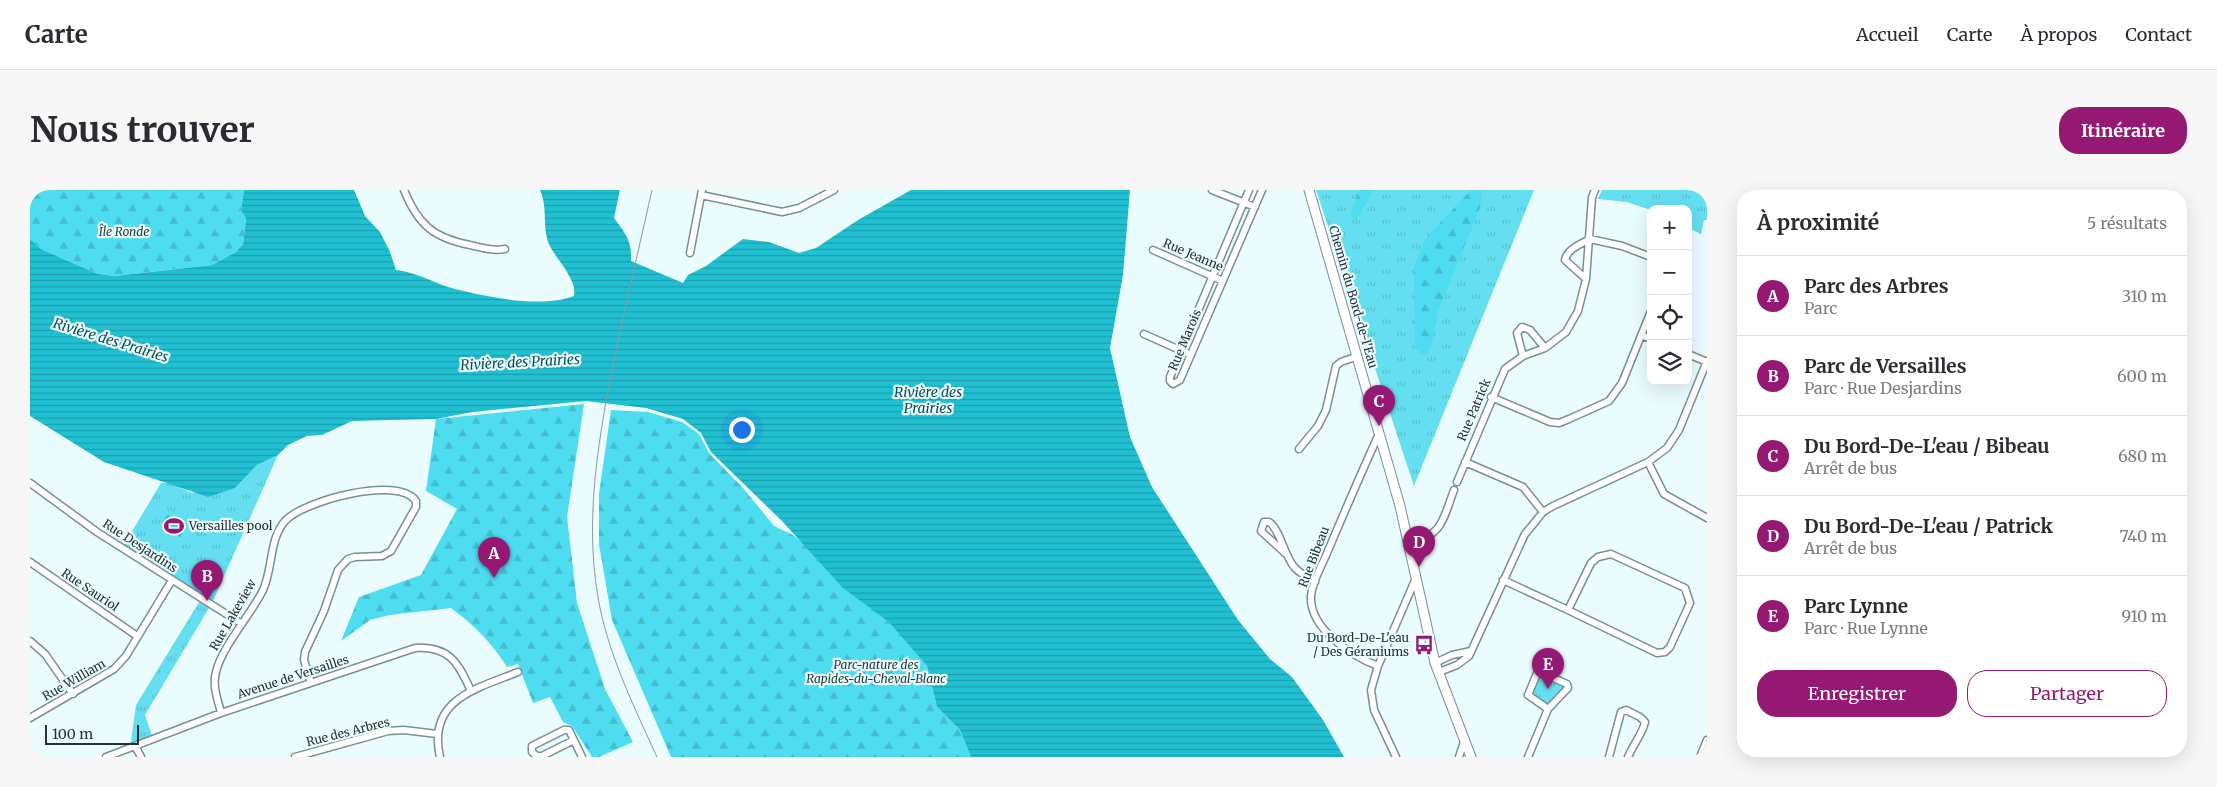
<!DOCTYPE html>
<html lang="fr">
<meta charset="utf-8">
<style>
:root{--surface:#fff;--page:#f7f7f7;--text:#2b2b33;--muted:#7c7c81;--line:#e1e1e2;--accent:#951973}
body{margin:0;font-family:Merriweather,serif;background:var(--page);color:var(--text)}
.controls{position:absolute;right:15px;top:15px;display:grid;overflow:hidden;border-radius:10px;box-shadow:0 5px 20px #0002}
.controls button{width:45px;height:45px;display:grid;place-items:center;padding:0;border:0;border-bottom:1px solid var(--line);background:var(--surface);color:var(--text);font:25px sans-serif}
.scale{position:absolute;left:15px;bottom:12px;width:94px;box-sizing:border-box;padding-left:5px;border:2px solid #263133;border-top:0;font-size:14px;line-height:18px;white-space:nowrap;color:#263133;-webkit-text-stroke:4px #eafcfe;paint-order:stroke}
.you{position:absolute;left:711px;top:239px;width:18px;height:18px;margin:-12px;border:4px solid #fff;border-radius:50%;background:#1a73e8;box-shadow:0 0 0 8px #1a73e833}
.badge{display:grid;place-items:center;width:32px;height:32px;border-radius:50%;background:var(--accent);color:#fff;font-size:16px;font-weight:700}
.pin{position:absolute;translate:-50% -41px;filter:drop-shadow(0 1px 2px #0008)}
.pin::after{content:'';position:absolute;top:26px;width:18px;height:15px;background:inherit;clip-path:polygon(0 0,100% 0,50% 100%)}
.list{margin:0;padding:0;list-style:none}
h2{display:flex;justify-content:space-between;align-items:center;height:65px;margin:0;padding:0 20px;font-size:21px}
h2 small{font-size:16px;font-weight:400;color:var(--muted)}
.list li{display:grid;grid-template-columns:32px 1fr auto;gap:15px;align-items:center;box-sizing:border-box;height:80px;padding:0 20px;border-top:1px solid var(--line)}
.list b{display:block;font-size:19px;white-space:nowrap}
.list p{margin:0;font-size:16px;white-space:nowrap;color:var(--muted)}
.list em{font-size:16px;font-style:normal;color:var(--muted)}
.actions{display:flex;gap:10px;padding:15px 20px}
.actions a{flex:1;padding:11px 0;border:1px solid var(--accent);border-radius:20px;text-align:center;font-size:18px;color:var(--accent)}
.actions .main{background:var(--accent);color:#fff}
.icon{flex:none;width:28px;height:28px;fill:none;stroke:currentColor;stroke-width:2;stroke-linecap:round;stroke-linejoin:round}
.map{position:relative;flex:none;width:1677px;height:567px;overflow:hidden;border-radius:20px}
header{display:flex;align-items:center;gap:30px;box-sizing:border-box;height:70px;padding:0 25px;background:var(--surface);border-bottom:1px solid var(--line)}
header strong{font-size:24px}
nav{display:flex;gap:28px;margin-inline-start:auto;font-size:18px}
.intro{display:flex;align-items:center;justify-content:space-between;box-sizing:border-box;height:120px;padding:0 30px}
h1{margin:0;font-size:35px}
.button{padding:12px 22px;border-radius:20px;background:var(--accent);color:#fff;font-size:18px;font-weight:700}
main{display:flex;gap:30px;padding:0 30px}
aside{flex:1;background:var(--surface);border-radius:20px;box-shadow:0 5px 20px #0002}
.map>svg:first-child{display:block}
.grass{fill:url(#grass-tufts)}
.forest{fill:url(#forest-firs)}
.water{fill:url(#water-rules)}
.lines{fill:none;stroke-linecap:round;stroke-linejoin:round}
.street-casing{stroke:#769195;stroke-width:9}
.secondary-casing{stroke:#769195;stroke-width:11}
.street{stroke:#fff;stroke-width:6}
.secondary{stroke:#fff;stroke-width:9}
.tram{stroke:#8c9a9c;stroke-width:1}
.labels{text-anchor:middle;stroke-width:4.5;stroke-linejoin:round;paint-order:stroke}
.park-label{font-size:12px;font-style:italic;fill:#233b3f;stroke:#eafcfe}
.street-label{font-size:12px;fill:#263133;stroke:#eafcfe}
.poi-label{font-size:12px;fill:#263133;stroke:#eafcfe;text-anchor:start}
.water-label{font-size:14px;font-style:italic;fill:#0c4b54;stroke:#eafcfe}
</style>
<header>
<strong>Carte</strong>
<nav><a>Accueil</a><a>Carte</a><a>À propos</a><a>Contact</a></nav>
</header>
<div class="intro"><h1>Nous trouver</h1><a class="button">Itinéraire</a></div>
<main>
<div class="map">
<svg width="1677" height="567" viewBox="0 0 1677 567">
<defs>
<pattern id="grass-tufts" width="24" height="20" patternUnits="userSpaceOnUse" patternTransform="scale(1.25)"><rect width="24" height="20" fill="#64dff1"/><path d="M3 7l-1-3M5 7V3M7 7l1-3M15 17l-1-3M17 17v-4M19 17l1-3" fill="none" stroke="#57c0cf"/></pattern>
<pattern id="forest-firs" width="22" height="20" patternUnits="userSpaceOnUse" patternTransform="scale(1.25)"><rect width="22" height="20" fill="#4ddcf0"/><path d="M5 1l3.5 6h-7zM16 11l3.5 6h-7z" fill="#43bdce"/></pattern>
<pattern id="water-rules" width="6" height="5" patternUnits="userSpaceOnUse" patternTransform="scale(1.25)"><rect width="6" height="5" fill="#20c0d3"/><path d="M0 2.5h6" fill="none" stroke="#1c9dac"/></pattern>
</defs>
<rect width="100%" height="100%" fill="#eafcfe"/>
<!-- grass -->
<path class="grass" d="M1286,0H1504L1384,296Z
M1572,0H1677V30H1674L1671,44L1658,38V19L1621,20L1596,12L1568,9Z
M248,265L182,413L115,525L123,549L100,558L106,515L171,409L92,358L131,293H139L162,303L205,298L227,275Z
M1509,484L1533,494L1534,498L1518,515L1501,504Z"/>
<!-- forest -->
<path class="forest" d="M0,0H214L211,20L216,29L213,54L206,62L182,75L85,86L68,84L11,59L0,49Z
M1329,0H1344L1329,26L1324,29L1320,26Z
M1441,0L1452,1L1450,18L1407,124L1403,150L1398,164L1391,165L1385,156L1384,78L1394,50Z
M554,214L537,327L547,413L575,499L603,552L569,567H562L542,536L533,532L520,507L503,513L488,474L477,477C462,453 444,435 421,418L360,425L340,430L311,451L329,407L391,385L427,319L396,301L406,229Z
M581,220L618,222L652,232L669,244L679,263L713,298L744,336L763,345L807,380L859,431L897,476L907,517L930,540L941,567H641L582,430L569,354V304Z"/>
<!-- water -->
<path class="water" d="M214,0H324L335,26L350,42L360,62L366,80C385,82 400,91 418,97C451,106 511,119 544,106C548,90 525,68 519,54C512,38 518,17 510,0H590L584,28C596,44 602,51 601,71L653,93L658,85L676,76L713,49L739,52L769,63L786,58L828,30L881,0H1100L1093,85L1080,158L1100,247L1122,297L1208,430L1240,469L1262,487L1293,530L1314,567H941L930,540L907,517L897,476L859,432L813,398L752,331L681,262L671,243L653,229L616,218L556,211L442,222L406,229L322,231L292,245L277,246L258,255L248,265L227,275L205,298L178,307L74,272L0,226V49L11,59L68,84L85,86L182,75L206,62L213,54L216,29L211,20Z
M138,325L156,339L150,347L132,332Z"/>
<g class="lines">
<defs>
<path id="street" d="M374,0C388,35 404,48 440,55C452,58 463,61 475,59
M1182,0L1225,17
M1219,0L1140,187V191L1143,194L1150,190L1232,0
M671,5L752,22L769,18L804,0
M1123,60L1193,91
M660,63L672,0
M1556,89L1535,70C1537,59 1551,54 1560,49L1592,56L1621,67
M1114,144L1161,165
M1611,145L1621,149
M1658,164L1677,172
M1493,166L1487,143L1492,137L1500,140L1515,158
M1461,207L1520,232L1529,233L1539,229L1579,211L1592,193L1621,121
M1269,259L1288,236L1296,220L1306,176L1311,172L1328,166
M1435,272L1493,297L1513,322
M1618,272L1634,304L1677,328
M1427,292L1475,179L1493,166L1515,158L1536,142L1548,121L1556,89L1562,7L1565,0
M0,293L67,342L212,434
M1379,353C1413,346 1413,329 1424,300
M1255,363L1231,341L1234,332H1239C1250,339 1254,366 1265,378C1270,383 1278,388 1285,392
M0,372L107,446
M1473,390L1538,420L1561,373L1568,367L1581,364L1655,398L1660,413L1640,457L1635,462L1627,463L1538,420
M0,451L15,464L43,504
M1405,473L1422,465L1441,461
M1348,476C1322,466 1279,439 1281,406C1282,391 1292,376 1297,363C1314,323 1331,283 1349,244
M1409,482L1427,475L1439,466L1495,344L1505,332L1513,322L1523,316L1618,272L1637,258L1649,240L1677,171
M191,523C188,510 182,496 186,482C192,456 221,425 233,400C243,379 239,349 255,331C273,311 368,285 386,311V317L361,361L352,366L325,367L318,369L308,380L294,421L275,462L274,470L281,493
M0,528L84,479L96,466L142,390
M544,550L512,566H507L502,562V556L534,540H539L552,567
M105,556L111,567
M0,564L2,567
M76,567L191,523L385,458C419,456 428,472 441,501
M265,567L358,541L374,540L407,544
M410,567C397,510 445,499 488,482
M1366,567L1344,520L1341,500L1348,476L1386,388
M1429,567L1434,552
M1498,567L1518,519L1538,498L1537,494L1508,481L1498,505L1518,519
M1579,567L1591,522L1596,520L1610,527L1615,532C1613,543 1603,555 1598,567
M1670,567L1677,550"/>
<path id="secondary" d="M1279,0L1370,316L1405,473L1441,567"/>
</defs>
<!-- street casing -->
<use href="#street" class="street-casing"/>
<!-- secondary casing -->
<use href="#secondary" class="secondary-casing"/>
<!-- street -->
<use href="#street" class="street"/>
<!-- secondary -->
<use href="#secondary" class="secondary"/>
<!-- tram -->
<path class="tram" d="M622,0C607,67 591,133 578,200C565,273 555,344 570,418C581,470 605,519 627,567"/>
</g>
<!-- icons -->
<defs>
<symbol id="stadium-bare" viewBox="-9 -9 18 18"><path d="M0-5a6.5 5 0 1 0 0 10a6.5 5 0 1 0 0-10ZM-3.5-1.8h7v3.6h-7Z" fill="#951973" stroke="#eafcfe" stroke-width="2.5" paint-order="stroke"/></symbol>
<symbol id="bus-bare" viewBox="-9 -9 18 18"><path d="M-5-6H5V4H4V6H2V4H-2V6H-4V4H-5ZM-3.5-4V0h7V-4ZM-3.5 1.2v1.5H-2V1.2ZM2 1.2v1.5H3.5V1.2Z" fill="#951973" stroke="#eafcfe" stroke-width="2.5" paint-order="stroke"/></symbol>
</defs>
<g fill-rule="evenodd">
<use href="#stadium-bare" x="130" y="322" width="28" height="28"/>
<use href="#bus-bare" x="1380" y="441" width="28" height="28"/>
</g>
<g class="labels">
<!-- park labels -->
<g class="park-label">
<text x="94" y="46">Île Ronde</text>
<text x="846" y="479">Parc-nature des<tspan x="846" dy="14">Rapides-du-Cheval-Blanc</tspan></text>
</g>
<!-- street labels -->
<g class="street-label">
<text transform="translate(1163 65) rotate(23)" y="4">Rue Jeanne</text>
<text transform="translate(1323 107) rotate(74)" y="4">Chemin du Bord-de-l'Eau</text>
<text transform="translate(1155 150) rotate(-67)" y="4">Rue Marois</text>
<text transform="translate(1444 220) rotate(-67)" y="4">Rue Patrick</text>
<text transform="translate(110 356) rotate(33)" y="4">Rue Desjardins</text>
<text transform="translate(1284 367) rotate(-69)" y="4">Rue Bibeau</text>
<text transform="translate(60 400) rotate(34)" y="4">Rue Sauriol</text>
<text transform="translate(203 425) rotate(-60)" y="4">Rue Lakeview</text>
<text transform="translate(263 487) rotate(-18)" y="4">Avenue de Versailles</text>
<text transform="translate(44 490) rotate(-30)" y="4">Rue William</text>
<text transform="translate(318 542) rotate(-14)" y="4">Rue des Arbres</text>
</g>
<!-- poi labels -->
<g class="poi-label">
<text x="159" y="340">Versailles pool</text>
<text x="1379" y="452" text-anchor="end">Du Bord-De-L'eau<tspan x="1379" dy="14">/ Des Géraniums</tspan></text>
</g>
<!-- water labels -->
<g class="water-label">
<text transform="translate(81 150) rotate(17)" y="5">Rivière des Prairies</text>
<text transform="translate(490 172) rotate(-3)" y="5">Rivière des Prairies</text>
<text x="898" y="207">Rivière des<tspan x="898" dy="16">Prairies</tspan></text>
</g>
</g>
</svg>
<div class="controls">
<button>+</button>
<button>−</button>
<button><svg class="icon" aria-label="locate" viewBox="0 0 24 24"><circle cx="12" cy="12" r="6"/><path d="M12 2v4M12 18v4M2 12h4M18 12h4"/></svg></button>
<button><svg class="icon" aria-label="layers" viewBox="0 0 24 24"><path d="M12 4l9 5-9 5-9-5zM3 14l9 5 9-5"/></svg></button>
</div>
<div class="scale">100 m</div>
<div class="you"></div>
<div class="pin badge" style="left:464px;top:388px">A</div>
<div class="pin badge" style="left:177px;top:411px">B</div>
<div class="pin badge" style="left:1349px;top:236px">C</div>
<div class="pin badge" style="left:1389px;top:377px">D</div>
<div class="pin badge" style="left:1518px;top:499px">E</div>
</div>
<aside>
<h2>À proximité<small>5 résultats</small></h2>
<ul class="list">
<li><span class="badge">A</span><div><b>Parc des Arbres</b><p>Parc</p></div><em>310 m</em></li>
<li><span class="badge">B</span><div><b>Parc de Versailles</b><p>Parc · Rue Desjardins</p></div><em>600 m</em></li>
<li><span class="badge">C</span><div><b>Du Bord-De-L'eau / Bibeau</b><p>Arrêt de bus</p></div><em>680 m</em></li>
<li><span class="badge">D</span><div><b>Du Bord-De-L'eau / Patrick</b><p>Arrêt de bus</p></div><em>740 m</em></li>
<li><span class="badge">E</span><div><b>Parc Lynne</b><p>Parc · Rue Lynne</p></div><em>910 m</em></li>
</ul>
<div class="actions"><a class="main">Enregistrer</a><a>Partager</a></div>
</aside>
</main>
